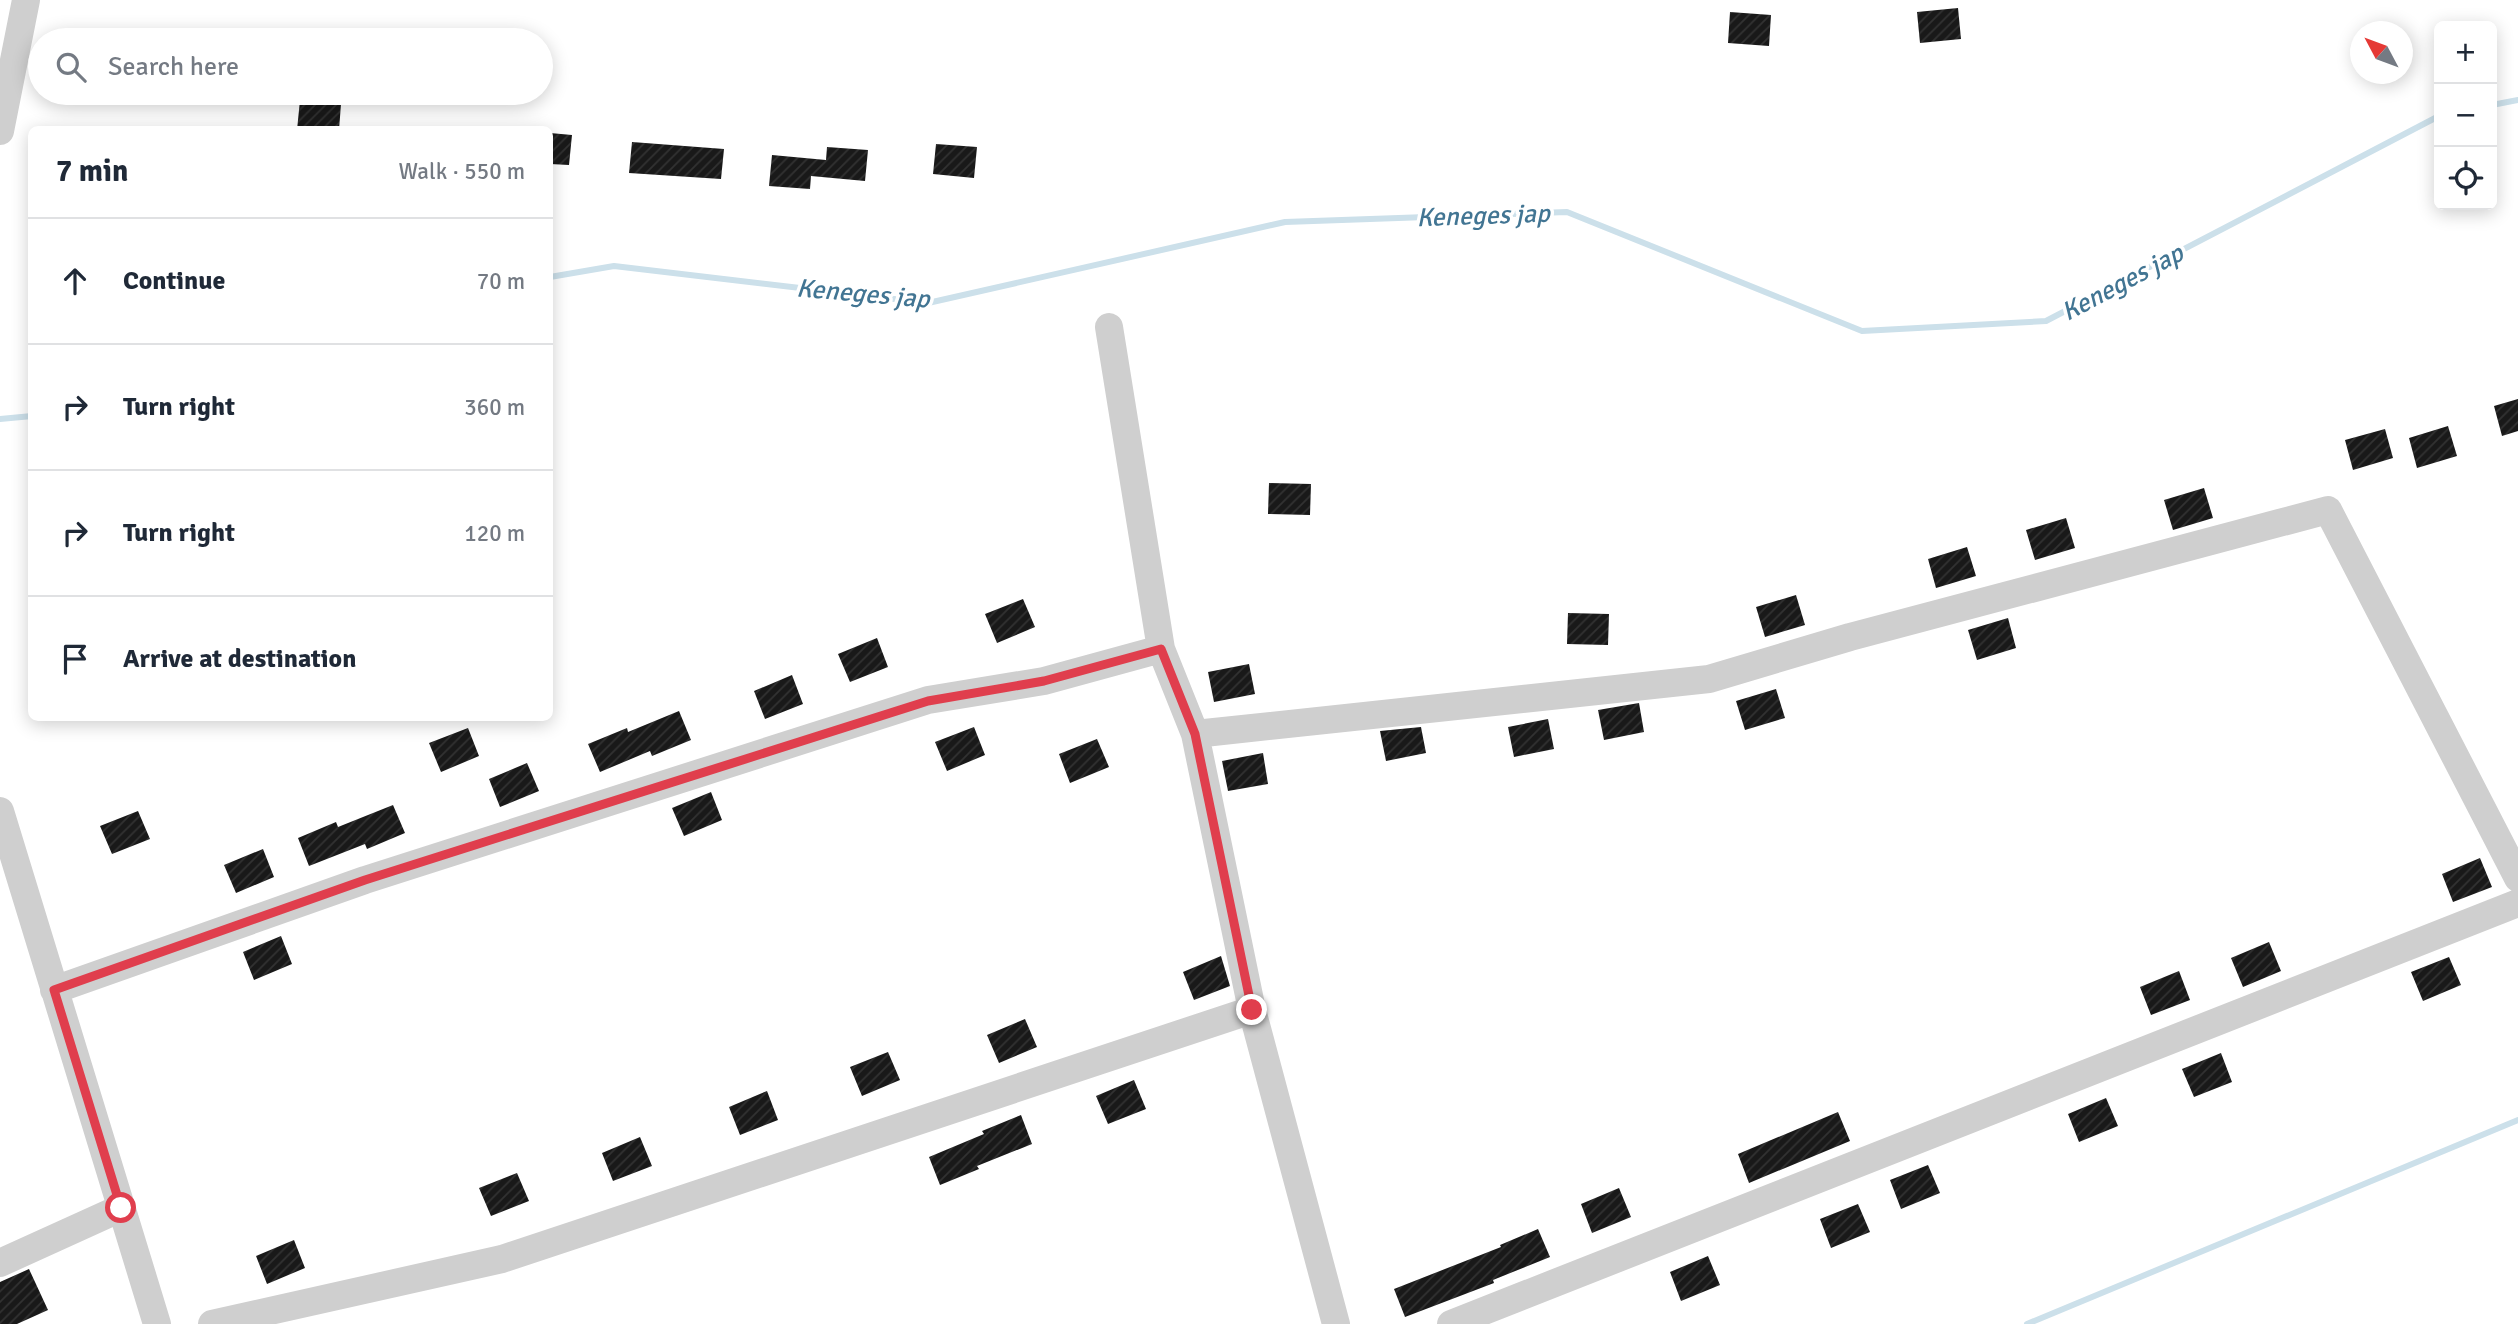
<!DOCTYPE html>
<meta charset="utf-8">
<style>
:root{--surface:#fff;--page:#f2f2f3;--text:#1f2937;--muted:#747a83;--line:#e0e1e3}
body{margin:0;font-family:Signika,sans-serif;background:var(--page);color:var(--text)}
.controls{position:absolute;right:21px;top:21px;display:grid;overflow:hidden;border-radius:10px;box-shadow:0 4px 18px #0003}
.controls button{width:63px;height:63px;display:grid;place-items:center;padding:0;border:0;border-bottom:2px solid var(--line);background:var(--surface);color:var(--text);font:35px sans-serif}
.compass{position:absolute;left:2350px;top:21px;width:63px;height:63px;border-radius:50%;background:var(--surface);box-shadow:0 4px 18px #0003;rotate:311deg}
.stop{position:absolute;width:21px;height:21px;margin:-16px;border:5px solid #e03e4d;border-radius:50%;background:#fff}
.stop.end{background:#e03e4d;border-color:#fff;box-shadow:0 2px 7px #0008}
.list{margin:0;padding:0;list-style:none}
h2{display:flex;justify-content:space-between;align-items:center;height:91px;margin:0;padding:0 28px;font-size:30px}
h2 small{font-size:23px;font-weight:400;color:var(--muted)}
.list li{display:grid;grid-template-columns:46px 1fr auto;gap:21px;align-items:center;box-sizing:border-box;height:126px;padding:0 28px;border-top:2px solid var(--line)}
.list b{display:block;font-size:26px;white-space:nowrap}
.list em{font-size:23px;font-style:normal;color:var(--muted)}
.icon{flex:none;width:38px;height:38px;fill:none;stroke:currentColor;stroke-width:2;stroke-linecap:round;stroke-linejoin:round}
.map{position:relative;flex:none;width:2518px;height:1324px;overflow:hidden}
.search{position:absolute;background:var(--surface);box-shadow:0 4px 18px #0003;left:28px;top:28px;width:525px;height:77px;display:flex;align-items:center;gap:18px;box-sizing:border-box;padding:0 24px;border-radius:38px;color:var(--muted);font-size:26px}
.panel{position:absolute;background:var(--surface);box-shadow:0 4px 18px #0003;left:28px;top:126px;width:525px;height:595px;border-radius:10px}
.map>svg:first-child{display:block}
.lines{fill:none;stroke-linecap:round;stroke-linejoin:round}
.stream{stroke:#cce0ea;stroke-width:6}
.building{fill:url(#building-hatch)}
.minor{stroke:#cfcfcf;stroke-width:28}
.route{stroke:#e03e4d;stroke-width:9}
.labels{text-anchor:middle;stroke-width:7;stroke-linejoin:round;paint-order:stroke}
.water-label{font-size:26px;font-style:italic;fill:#427593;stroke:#fff}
</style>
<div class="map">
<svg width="2518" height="1324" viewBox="0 0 2518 1324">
<defs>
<pattern id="building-hatch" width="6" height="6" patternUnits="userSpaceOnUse" patternTransform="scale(1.75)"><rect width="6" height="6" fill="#191919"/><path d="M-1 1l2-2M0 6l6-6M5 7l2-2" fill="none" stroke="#323232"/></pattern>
</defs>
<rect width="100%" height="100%" fill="#fff"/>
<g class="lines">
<!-- stream -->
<path class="stream" d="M2492,105L2518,100
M550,277L614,266L928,303L1285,222L1567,212L1862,331L2046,321L2439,116
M0,419L32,416
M2027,1324L2518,1120"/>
</g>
<!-- building -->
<path class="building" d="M1958,8L1961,39L1920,43L1917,12Z
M1730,12L1771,15L1769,46L1728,43Z
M300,100L341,104L339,130H297Z
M550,133L572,135L569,165L550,164Z
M632,142L724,149L721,179L629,173Z
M936,144L977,147L974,178L933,174Z
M827,147L868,150L865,181L811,176L810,189L769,186L772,155L826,160Z
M2518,399V431L2502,436L2494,406Z
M2448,426L2457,456L2417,468L2409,438Z
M2385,429L2393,458L2353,470L2345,440Z
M1269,483L1311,484L1310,515L1268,514Z
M2204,488L2213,518L2173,530L2164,500Z
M2066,518L2075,548L2035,560L2026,530Z
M1967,547L1976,576L1936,588L1928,559Z
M1796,595L1805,625L1765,637L1756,607Z
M1023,599L1035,627L997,643L985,614Z
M1568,613L1609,614L1608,645L1567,644Z
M2008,618L2016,648L1977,660L1968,630Z
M877,638L888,667L850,682L838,654Z
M1249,664L1255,694L1214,702L1208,672Z
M792,675L803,704L765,719L754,691Z
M1776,689L1785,718L1745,730L1736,701Z
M1639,703L1644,732L1604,740L1598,710Z
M679,711L691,740L652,756L650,751L600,772L588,744L627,728L628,732Z
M1548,719L1554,749L1514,757L1508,727Z
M974,727L985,755L947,771L935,742Z
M1421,727L1426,753L1386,761L1380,731Z
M468,728L479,756L441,772L429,743Z
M1097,739L1109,767L1070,783L1059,754Z
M1263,753L1268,784L1228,791L1222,761Z
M527,763L539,791L500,807L489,779Z
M711,792L722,820L684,836L672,808Z
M393,805L405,833L367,849L365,844L309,866L298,838L336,822L338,827Z
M138,811L150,839L112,854L100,826Z
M263,849L274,877L236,893L224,865Z
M2480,858L2492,887L2453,902L2442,874Z
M281,936L292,964L254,980L243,952Z
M2269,942L2281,971L2243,987L2231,958Z
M1221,956L1230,986L1194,1000L1183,972Z
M2449,957L2461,985L2423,1001L2411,972Z
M2179,971L2190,1000L2151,1015L2140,987Z
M1025,1019L1037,1047L999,1063L987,1035Z
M888,1052L900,1080L862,1096L850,1067Z
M2221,1053L2232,1082L2194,1097L2182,1069Z
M1134,1080L1146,1109L1108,1124L1096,1096Z
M767,1091L778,1120L740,1135L729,1107Z
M2106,1098L2118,1126L2079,1142L2068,1114Z
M1838,1112L1850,1141L1749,1183L1738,1154Z
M1021,1115L1032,1144L977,1166L979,1169L940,1185L929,1157L984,1134L982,1131Z
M640,1137L652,1166L613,1181L602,1153Z
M1928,1165L1940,1193L1901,1209L1890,1180Z
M517,1173L529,1201L491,1216L479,1188Z
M1619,1188L1631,1217L1592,1233L1581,1204Z
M1858,1204L1870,1232L1831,1248L1820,1219Z
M1538,1229L1550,1257L1493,1280L1494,1283L1405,1317L1394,1289L1501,1247L1500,1245Z
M294,1240L305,1268L267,1284L256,1256Z
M1708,1256L1720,1285L1681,1301L1670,1272Z
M29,1269L48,1310L17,1324H0V1282Z"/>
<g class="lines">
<!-- minor -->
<path class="minor" d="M0,131L26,0
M1161,649L1195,734L1252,1010L1336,1324
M1195,734L1709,679L1850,637L2328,510L2518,878
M0,811L157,1324
M54,990L365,880L928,700L1044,681L1161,649L1109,327
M0,1263L121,1208
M212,1324L502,1259L1252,1010
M1451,1324L2518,903"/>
</g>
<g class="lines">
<!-- route -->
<path class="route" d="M121,1208L54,990L365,880L928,701L1044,681L1161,649L1195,734L1252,1010"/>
</g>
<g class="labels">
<!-- water labels -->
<g class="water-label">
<text transform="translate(1483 215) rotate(-2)" y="9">Keneges jap</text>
<text transform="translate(2122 282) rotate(-28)" y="9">Keneges jap</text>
<text transform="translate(863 293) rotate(5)" y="9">Keneges jap</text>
</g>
</g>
</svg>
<div class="controls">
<button>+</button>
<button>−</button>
<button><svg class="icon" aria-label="locate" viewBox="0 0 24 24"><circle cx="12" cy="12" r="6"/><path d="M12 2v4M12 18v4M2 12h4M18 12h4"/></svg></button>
</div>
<svg class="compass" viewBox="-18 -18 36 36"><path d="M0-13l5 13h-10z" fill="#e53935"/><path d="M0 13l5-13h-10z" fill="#747a83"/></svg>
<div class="stop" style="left:121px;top:1208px"></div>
<div class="stop end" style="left:1252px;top:1010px"></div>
<div class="search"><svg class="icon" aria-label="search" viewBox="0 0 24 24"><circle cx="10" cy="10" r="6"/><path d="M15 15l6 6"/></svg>Search here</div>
<section class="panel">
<h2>7 min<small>Walk · 550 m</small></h2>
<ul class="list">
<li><svg class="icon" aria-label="ahead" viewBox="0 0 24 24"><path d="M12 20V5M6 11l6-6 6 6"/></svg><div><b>Continue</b></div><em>70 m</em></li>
<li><svg class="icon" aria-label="right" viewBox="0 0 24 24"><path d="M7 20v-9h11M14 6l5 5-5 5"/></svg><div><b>Turn right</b></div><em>360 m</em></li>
<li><svg class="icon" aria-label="right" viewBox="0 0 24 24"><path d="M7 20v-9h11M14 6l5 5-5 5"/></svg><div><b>Turn right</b></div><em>120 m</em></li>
<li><svg class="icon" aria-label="arrive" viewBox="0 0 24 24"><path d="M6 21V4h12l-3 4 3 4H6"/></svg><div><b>Arrive at destination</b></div></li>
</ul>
</section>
</div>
